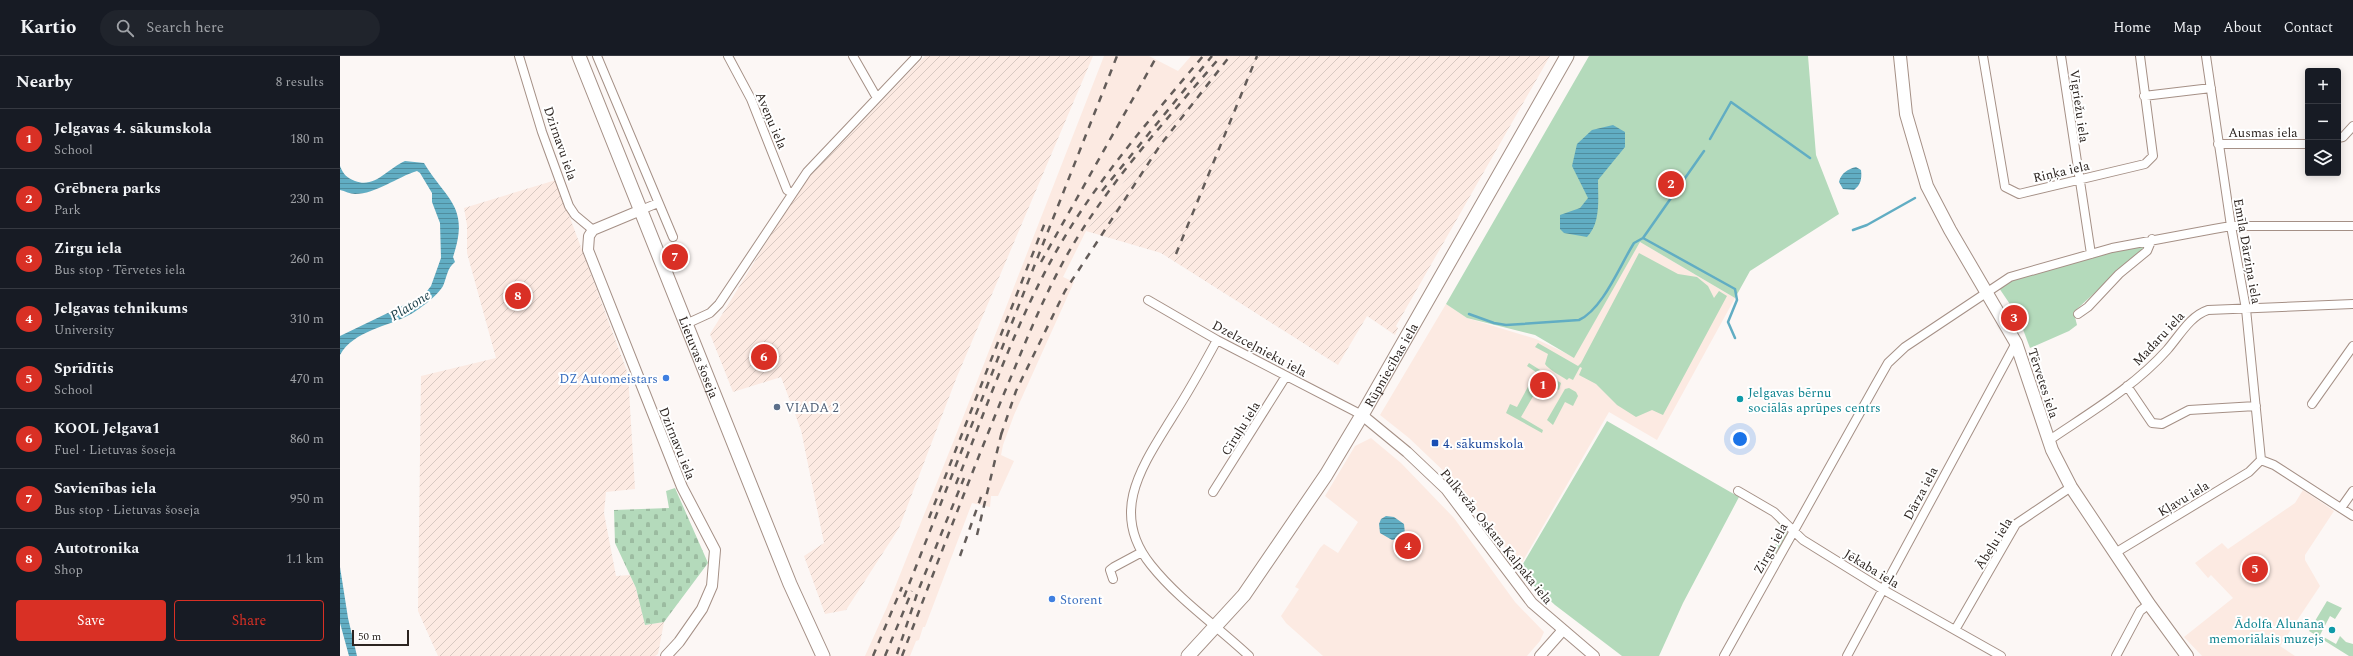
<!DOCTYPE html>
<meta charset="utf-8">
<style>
:root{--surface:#171b24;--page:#20242c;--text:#f1f3f6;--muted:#9ea1a6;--line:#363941;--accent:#d93025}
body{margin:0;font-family:Spectral,serif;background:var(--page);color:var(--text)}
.controls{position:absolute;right:12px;top:12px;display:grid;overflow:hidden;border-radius:4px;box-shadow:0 2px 10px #0003}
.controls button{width:36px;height:36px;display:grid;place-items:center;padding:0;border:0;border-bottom:1px solid var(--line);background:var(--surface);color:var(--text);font:20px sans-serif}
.scale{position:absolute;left:12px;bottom:10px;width:57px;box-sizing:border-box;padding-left:4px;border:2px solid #2c2420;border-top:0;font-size:11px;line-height:14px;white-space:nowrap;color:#2c2420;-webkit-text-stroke:3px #fff;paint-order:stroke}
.you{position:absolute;left:1400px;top:383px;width:14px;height:14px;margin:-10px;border:3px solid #fff;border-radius:50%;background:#1a73e8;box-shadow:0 0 0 6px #1a73e833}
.badge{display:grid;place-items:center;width:26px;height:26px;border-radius:50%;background:var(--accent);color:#fff;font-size:13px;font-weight:700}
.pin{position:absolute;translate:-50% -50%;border:2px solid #fff;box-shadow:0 1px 4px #0006}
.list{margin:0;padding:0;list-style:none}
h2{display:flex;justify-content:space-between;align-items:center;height:52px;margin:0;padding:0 16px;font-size:17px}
h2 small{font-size:13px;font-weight:400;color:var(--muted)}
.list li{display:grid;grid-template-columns:26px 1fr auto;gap:12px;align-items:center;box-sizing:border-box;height:60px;padding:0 16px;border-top:1px solid var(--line)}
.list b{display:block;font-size:15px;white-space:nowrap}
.list p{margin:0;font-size:13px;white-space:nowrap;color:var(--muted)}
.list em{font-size:13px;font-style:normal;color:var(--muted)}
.actions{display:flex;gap:8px;padding:12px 16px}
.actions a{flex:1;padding:9px 0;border:1px solid var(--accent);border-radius:4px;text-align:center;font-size:14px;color:var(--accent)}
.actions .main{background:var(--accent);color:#fff}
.icon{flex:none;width:22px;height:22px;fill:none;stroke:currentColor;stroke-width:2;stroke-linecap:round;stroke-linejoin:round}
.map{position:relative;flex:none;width:2013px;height:600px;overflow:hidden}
header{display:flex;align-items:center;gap:24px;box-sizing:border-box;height:56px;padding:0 20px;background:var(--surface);border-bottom:1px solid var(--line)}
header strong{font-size:19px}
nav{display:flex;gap:22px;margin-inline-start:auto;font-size:14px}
.search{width:280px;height:36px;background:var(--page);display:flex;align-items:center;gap:10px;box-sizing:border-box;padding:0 14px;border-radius:22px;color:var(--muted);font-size:15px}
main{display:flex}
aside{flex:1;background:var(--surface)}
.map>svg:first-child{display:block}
.built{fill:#fceae2}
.industrial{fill:url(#industrial-furrows)}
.green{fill:#b4dabb}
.cemetery{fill:url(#cemetery-stones)}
.water{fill:url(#water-rules)}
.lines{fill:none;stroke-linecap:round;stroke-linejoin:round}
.stream{stroke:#61adc3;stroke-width:2.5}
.minor-casing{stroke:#a59086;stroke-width:10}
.tertiary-casing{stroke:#a59086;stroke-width:12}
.secondary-casing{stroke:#a59086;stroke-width:14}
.primary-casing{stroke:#a59086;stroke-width:15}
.minor{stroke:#fff;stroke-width:8}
.tertiary{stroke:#fff;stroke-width:10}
.secondary{stroke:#fff;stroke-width:12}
.primary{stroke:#fff;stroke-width:13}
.rail{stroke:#635c59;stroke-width:2.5;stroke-dasharray:7 7;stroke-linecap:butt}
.shop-dot{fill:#3f7fe0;stroke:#fff;stroke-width:1.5}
.culture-dot{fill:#0f9aa8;stroke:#fff;stroke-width:1.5}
.service-dot{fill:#5c6f8a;stroke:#fff;stroke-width:1.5}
.transit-dot{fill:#1a4fb4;stroke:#fff;stroke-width:1.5}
.labels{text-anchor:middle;stroke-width:4;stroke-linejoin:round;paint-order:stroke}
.street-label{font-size:13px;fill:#2c2420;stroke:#fff}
.shop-label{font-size:13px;fill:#366cbe;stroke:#fff;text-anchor:end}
.culture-label{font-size:13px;fill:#0d838f;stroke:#fff;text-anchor:start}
.service-label{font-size:13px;fill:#4e5e75;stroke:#fff;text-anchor:start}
.transit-label{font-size:13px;fill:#164399;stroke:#fff;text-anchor:start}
.water-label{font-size:14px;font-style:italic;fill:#173c46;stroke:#fff}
</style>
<header>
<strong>Kartio</strong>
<div class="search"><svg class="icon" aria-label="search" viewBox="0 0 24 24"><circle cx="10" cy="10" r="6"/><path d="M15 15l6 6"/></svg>Search here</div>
<nav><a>Home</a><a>Map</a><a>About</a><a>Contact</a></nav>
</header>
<main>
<aside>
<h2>Nearby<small>8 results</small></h2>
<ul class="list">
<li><span class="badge">1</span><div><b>Jelgavas 4. sākumskola</b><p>School</p></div><em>180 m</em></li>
<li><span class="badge">2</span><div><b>Grēbnera parks</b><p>Park</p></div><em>230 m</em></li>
<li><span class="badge">3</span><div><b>Zirgu iela</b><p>Bus stop · Tērvetes iela</p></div><em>260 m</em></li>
<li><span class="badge">4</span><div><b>Jelgavas tehnikums</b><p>University</p></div><em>310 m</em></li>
<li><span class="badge">5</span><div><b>Sprīdītis</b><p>School</p></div><em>470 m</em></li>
<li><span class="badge">6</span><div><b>KOOL Jelgava1</b><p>Fuel · Lietuvas šoseja</p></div><em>860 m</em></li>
<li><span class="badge">7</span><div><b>Savienības iela</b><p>Bus stop · Lietuvas šoseja</p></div><em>950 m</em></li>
<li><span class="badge">8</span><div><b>Autotronika</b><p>Shop</p></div><em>1.1 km</em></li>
</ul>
<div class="actions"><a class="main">Save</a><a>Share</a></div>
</aside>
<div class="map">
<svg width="2013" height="600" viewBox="0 0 2013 600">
<defs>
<pattern id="industrial-furrows" width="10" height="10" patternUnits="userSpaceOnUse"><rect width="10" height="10" fill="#fceae2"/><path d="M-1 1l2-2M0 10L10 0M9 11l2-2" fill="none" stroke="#d8c9c2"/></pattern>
<pattern id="cemetery-stones" width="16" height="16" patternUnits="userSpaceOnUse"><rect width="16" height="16" fill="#b4dabb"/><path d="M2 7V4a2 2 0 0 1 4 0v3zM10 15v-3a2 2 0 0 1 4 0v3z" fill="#9bbba0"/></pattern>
<pattern id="water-rules" width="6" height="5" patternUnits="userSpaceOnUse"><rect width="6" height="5" fill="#61adc3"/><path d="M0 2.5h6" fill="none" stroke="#508d9e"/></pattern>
</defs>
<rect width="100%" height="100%" fill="#fcf7f5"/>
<!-- built -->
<path class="built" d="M764,0H809L838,15L851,0H893L881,15L866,20L746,175L723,221L734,226L674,359L663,389L661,399L674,405L658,440H651L650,451L632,447L585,571H583L579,584L576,585L570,600H525L547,551L622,364Z
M1300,186L1395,242L1317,384L1269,356L1180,510L1112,423L1069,382L1040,359L1106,248L1127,262L1196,283L1234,301Z
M1031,382L1061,407L1114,462L1175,546L1204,576L1200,585L1187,600H983L946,567L941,560L959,533L955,531L980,492L984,488L998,497L1018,466L985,440L1015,390Z
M1963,434L1994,455L1965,499V504L1980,530L1940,590L1955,600H1862L1844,581L1893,542L1871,519L1868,522L1855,507L1882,487L1888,493L1955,447Z"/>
<!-- industrial -->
<path class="industrial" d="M585,0H753L616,323L559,472L506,554L485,558L464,500L484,487L461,374L441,321L393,336L370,278L431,179L469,121Z
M893,0H1210L1056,270L1058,272L1055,279L1027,260L998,309L821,197L746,175L866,20L881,15Z
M216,124L288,318L295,433L266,436L264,457L276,520L290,519L296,532L305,569L324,566L318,598L315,600H98L78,555L81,320L156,302L127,197V169L124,152Z"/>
<!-- green -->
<path class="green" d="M1249,0H1468L1476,99L1499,158L1410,215L1395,242L1300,186L1234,302L1195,279L1127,262L1106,248Z
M1805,187L1806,190L1737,253L1734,257L1737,269L1729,275L1690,292L1678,260L1659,232L1676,223Z
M1299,197L1338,218L1357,221L1368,230L1374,242L1379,235L1387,240L1323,359L1312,354L1296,361L1277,349L1256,328L1239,319L1242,312L1240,311L1233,324L1229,322L1227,324C1221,320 1208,313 1205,308L1208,298L1195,291L1198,287L1238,310L1241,307Z
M1189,307L1221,327L1219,334L1202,325L1181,361L1203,374L1202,377L1166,357L1170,348L1177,351L1196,316L1187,310Z
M1229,332L1236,336L1238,340L1233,350L1225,346L1213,369L1207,364L1225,333Z
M1267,365L1399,441L1343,547L1319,600H1282L1215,549L1190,526L1180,513Z
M1439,463L1447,474V479L1431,506L1427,503L1444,474L1437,466Z
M1987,545L2002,552L1995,563L1990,560L1980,579L1996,588L2000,580L2006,586L2013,588V600H2009L1969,575Z"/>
<!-- cemetery -->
<path class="cemetery" d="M335,432L368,507L324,566L305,569L296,532L275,487L274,454L329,452L326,435Z"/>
<!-- water -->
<path class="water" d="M1273,69L1285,76V91L1258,124C1258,143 1261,167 1247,181L1224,177L1220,173V159L1240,152L1248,142L1232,110L1237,88L1252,74Z
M65,105L84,107C107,145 130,150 113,201L115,206C107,212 107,221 103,230C98,239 80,253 71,258C48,271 14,274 0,299V280L83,240L91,230L101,202L100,167L92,146V137L80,117L77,115C57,121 36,138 15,138C10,138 5,135 0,134V110C3,118 7,122 15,125C35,133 48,112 65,105Z
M1516,111L1521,114C1522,122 1521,129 1514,134L1503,133L1499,126C1501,117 1508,113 1516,111Z
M1046,460L1054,461L1064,468L1065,478L1058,483L1052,484L1040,477L1039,468L1041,463Z
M0,511L8,562L17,600H9L0,567Z"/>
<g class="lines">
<!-- stream -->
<path class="stream" d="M1370,83L1391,46L1470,102
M1513,174L1527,169L1575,142
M1303,182L1364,95
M1129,258L1154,267L1166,269L1239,264C1263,253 1280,209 1294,187L1303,182L1395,233L1397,244L1388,266L1395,282"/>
<defs>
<path id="minor" d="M179,0L202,76L229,150L235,159L253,174
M257,0L333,181
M388,0L411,43L447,134L452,137
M513,0L537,42
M1643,0L1665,131L1679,138L1805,108L1813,100L1800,0
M1721,0L1751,198
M1804,40L1871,32
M1998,82L2003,81L2013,70
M1878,88H1968
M301,154L318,147
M808,244L877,284L1022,359
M1738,258L1748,251L1779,218L1807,195L1812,183
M346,268L370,257L379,248L467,116L577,0
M877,284C863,310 849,335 833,360C803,409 768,456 811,509C838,543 877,570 909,600
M1787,330L1812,367L1822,368L1849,354L1916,350
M1972,348L2013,290
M1708,385C1749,357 1794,331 1827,294C1840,279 1850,260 1868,254L2013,248
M1921,404L1934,409L2013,460
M1398,435L1434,456L1463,484L1542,533L1661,600
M873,436L946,320
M2001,452L2013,435
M1775,497L1909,416L1921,404L1906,253L1891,170L1866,0
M773,523L770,514L774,511L802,496
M1615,574L1676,468L1731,431
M1384,600L1536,328L1548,307L1565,291L1670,221L1772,192L1874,173L1891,170H2013
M1507,600L1676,287
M1776,600L1800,555L1809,548"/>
<path id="tertiary" d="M301,154L253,174L249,180L248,194L342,431L375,494L372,530L362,553L339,586L326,600
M1022,359L1067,396L1106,433L1192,547L1254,600
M1200,600L1223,574"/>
<path id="secondary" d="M1560,0L1566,58L1587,130L1610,174L1676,287L1712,394L1731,431L1809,548L1847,600"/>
<g id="primary">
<path id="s1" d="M239,0L450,528L483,600"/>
<path id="s2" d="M848,600L904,539L986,419L1022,359L1227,0"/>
</g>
</defs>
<!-- minor casing -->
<use href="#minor" class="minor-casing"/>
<!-- tertiary casing -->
<use href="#tertiary" class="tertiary-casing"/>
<!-- secondary casing -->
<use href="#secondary" class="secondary-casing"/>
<!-- primary casing -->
<use href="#primary" class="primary-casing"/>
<!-- minor -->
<use href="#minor" class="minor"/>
<!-- tertiary -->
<use href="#tertiary" class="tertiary"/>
<!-- secondary -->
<use href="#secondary" class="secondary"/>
<!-- primary -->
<use href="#primary" class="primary"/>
<!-- rail -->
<path class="rail" d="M762,135L872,0
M836,198L917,0
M701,206L817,0
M661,379L676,335L725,235L821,88L890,0
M616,428C648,348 677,262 721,187C761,119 813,60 863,0
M589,462L706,164
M637,479L662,375
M620,500L641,441
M564,541L777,0
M557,598L578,535L624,422
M533,600L562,531
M545,600L572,535
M562,600C595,513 628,426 663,340C685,288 705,235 734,187C775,119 830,60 881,0"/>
</g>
<!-- markers -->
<g class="shop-dot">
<circle cx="326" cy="322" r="4"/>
<circle cx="712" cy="543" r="4"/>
</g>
<g class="culture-dot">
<circle cx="1400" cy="343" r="4"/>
<circle cx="1992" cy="574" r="4"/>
</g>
<circle class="service-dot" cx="437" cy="351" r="4"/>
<rect class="transit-dot" x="1091" y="383" width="8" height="8" rx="2"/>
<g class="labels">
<!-- street labels -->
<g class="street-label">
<text transform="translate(1740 50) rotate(82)" y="5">Vīgriežu iela</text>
<text transform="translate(432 64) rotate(67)" y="5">Aveņu iela</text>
<text x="1923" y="81">Ausmas iela</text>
<text transform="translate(221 87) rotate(71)" y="5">Dzirnavu iela</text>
<text transform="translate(1721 115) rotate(-13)" y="5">Riņķa iela</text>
<text transform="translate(1908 195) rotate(80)" y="5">Emīla Dārziņa iela</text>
<text transform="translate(1818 282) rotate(-47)" y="5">Madaru iela</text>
<text transform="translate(920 292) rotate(28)" y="5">Dzelzceļnieku iela</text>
<text dy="5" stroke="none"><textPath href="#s1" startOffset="324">Lietuvas šoseja</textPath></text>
<text dy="5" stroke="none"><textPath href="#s2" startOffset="356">Rūpniecības iela</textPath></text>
<text transform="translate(1704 327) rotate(72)" y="5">Tērvetes iela</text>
<text transform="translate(900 372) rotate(-58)" y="5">Cīruļu iela</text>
<text transform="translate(338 387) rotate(68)" y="5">Dzirnavu iela</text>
<text transform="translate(1580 437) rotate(-62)" y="5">Dārza iela</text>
<text transform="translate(1843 442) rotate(-31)" y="5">Kļavu iela</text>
<text transform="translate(1157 480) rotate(51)" y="5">Pulkveža Oskara Kalpaka iela</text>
<text transform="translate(1653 487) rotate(-58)" y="5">Ābeļu iela</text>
<text transform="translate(1430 492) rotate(-61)" y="5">Zirgu iela</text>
<text transform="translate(1532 512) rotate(31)" y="5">Jēkaba iela</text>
</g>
<!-- shop labels -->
<g class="shop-label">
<text x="318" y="327">DZ Automeistars</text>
<text x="720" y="548" text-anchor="start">Storent</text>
</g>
<!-- culture labels -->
<g class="culture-label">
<text x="1408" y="341">Jelgavas bērnu<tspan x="1408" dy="15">sociālās aprūpes centrs</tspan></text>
<text x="1984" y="572" text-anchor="end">Ādolfa Alunāna<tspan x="1984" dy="15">memoriālais muzejs</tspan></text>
</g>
<!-- service labels -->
<g class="service-label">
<text x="445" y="356">VIADA 2</text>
</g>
<!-- transit labels -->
<g class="transit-label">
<text x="1103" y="392">4. sākumskola</text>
</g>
<!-- water labels -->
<g class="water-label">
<text transform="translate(70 249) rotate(-32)" y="5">Platone</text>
</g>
</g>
</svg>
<div class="controls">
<button>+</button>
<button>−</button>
<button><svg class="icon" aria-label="layers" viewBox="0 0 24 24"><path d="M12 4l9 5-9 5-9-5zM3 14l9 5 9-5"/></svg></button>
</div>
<div class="scale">50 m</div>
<div class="you"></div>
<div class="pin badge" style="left:1203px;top:329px">1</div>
<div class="pin badge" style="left:1331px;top:128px">2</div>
<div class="pin badge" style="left:1674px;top:262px">3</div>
<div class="pin badge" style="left:1068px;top:490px">4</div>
<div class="pin badge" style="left:1915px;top:513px">5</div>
<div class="pin badge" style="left:424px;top:301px">6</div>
<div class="pin badge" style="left:335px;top:201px">7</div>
<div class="pin badge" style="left:178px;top:240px">8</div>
</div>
</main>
